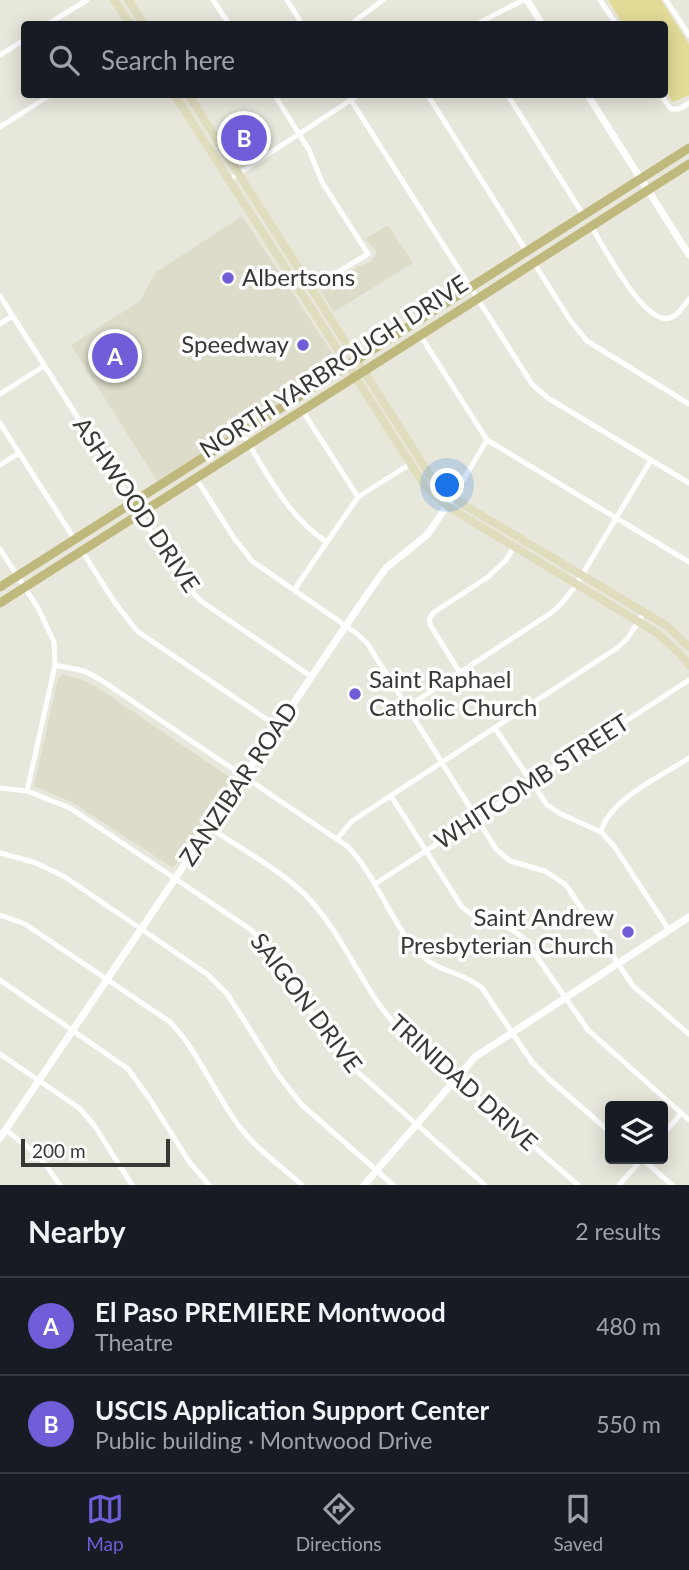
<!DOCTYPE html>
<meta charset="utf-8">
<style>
:root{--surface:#171b24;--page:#242831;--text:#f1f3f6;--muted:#9ea1a6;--line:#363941;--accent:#705dd7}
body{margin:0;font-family:Lato,sans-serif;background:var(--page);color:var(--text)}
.controls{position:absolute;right:21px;bottom:21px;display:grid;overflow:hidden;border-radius:7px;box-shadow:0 4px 18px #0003}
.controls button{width:63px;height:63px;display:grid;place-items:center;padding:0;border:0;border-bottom:2px solid var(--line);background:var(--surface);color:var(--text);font:35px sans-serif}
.scale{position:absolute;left:21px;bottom:18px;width:149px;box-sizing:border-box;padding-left:7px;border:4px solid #383834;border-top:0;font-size:19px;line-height:24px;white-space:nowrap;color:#383834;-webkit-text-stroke:5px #fff;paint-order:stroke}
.you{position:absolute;left:448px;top:486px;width:24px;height:24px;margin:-18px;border:5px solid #fff;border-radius:50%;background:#1a73e8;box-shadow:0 0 0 10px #1a73e833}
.badge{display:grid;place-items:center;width:46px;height:46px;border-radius:50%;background:var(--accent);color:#fff;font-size:23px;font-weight:700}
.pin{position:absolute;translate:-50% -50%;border:4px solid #fff;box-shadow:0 2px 7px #0006}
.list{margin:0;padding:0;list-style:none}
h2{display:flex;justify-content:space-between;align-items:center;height:91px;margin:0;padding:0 28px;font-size:30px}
h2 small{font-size:23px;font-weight:400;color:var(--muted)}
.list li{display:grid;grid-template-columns:46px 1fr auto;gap:21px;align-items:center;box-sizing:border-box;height:98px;padding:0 28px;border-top:2px solid var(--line)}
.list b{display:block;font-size:26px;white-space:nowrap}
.list p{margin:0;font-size:23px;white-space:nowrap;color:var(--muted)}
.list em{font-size:23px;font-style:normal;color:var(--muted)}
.icon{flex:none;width:38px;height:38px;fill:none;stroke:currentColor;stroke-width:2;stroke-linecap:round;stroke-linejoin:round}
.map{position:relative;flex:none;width:689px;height:1185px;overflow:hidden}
.search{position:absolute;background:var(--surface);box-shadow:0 4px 18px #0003;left:21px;right:21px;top:21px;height:77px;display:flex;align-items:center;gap:18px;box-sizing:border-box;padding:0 24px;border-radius:7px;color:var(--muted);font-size:26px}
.sheet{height:287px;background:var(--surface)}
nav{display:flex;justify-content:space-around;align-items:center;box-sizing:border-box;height:98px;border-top:2px solid var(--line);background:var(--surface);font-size:19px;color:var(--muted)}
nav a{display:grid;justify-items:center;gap:4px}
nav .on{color:var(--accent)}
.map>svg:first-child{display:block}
.built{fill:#dddcca}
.green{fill:#e3dc98}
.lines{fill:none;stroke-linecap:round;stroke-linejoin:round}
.minor{stroke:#fff;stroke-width:5}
.tertiary{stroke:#fff;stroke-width:7}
.secondary{stroke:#e0dcbe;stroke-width:8}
.primary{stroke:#c0b97e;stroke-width:9}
.poi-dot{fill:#705dd7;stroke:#fff;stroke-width:2.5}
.labels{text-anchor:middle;stroke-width:7;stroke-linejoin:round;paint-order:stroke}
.poi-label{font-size:24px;fill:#383834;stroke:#fff;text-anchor:start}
.street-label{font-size:24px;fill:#383834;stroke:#fff}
</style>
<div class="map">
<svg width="689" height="1185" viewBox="0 0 689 1185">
<rect width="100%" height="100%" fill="#e8e7dc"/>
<!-- built -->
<path class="built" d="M242,216L338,362L337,367L157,481L71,345L140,301L155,273Z
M388,225L413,263L334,312L321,291L357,267L370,262L376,255V251L365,239Z
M62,675L80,679L95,686L231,778L232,782L173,868L72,802L34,786L58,679Z"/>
<!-- green -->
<path class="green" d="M608,0H661L689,44V95L673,102L665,89L664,24H623Z"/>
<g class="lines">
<!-- minor -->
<path class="minor" d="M213,0L229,24
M287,0L302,24
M600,0L616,24
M666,0L689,35
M48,24L87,0
M351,24L383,0
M477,24L523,0
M0,55L24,40
M274,94L309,150L322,182L368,254L311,288
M347,94L532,384L548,398L689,483
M427,94L527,252
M507,94L584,216
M660,94L671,109H679L689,103
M0,127L52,94
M229,180L360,94
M591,226C603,245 644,326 670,318C678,316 684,305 689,299
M534,263L570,320L587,341L689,404
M0,296L183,582L201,601L312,677
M0,324L12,316
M420,335L487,440L689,562
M0,394L44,366
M302,410L358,497
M0,423L75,540
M242,433C266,471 288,518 327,542
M0,465L19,453
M196,478L234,538L252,561L356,633L367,643L496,849L510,861L545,871L566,885L633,986L689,1034
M453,497L487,440
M0,549L38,608L54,642L55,665L27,791
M82,551L113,600L137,631L278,727
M294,590L358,497L410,464
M55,665L84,671L101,680L347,846C378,877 390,923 420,954C438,972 463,972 482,988L532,1062L549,1079L610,1132
M460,673L431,626L429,620L433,613L488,577L506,560L514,547
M407,707L551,613L562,603L576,585L651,460
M495,728L547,805L561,814L601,832L614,846L669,930
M0,788L27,791L70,808L250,929L275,955L324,1033L344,1060L485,1185
M391,796L462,907L475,917L507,927L523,937L588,1030L689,1120
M210,828C241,849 286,873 310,900C345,938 363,990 398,1028L578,1185
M601,832C609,799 662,776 689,758
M337,839L352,821L617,648L627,639L644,613
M0,853L36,863L65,877L207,974L228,995L279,1076L302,1105L393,1185
M375,884L689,680
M0,915L25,924L170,1022C199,1052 214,1093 239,1126C256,1149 281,1166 302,1185
M0,980L128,1069L149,1098L190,1163L209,1185
M0,1054L79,1108L94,1125L132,1185
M6,1130L40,1157L60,1185
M663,1135L681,1113
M642,1159L672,1185
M619,1185L642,1159"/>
<!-- tertiary -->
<path class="tertiary" d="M527,0L542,24
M587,94L689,255
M0,1138L368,593L386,568L427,535L449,503
M364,1185L475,1057L689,917"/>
<!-- secondary -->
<path class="secondary" d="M114,0L130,24
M128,0L144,24
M174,94L425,486L447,506L657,633L678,652L689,665
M188,94L431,477L444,490L466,506L667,626L689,647"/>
<!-- primary -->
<path class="primary" d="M0,587L689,148
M0,603L689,164"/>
</g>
<!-- markers -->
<g class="poi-dot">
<circle cx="228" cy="278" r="7"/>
<circle cx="303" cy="345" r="7"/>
<circle cx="355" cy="694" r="7"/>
<circle cx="628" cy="932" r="7"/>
</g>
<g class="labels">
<!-- poi labels -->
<g class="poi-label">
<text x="242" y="286">Albertsons</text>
<text x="289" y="353" text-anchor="end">Speedway</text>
<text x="369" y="688">Saint Raphael<tspan x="369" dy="28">Catholic Church</tspan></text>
<text x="614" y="926" text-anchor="end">Saint Andrew<tspan x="614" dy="28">Presbyterian Church</tspan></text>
</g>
<!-- street labels -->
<g class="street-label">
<text transform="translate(334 367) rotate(-33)" y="8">NORTH YARBROUGH DRIVE</text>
<text transform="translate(136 505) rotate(56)" y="8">ASHWOOD DRIVE</text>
<text transform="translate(532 782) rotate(-33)" y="8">WHITCOMB STREET</text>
<text transform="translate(239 784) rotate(-56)" y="8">ZANZIBAR ROAD</text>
<text transform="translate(306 1003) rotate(53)" y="8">SAIGON DRIVE</text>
<text transform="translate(463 1083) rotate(42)" y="8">TRINIDAD DRIVE</text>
</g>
</g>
</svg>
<div class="controls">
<button><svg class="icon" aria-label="layers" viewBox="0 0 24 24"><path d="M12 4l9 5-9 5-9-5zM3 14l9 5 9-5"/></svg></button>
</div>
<div class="scale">200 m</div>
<div class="you"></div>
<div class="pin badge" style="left:115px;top:356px">A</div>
<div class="pin badge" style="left:244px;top:138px">B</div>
<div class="search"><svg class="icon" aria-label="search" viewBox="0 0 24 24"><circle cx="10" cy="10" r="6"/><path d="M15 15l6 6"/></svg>Search here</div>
</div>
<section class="sheet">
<h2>Nearby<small>2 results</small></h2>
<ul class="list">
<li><span class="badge">A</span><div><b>El Paso PREMIERE Montwood</b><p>Theatre</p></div><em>480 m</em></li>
<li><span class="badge">B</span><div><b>USCIS Application Support Center</b><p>Public building · Montwood Drive</p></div><em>550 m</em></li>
</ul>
</section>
<nav>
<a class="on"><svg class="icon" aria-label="map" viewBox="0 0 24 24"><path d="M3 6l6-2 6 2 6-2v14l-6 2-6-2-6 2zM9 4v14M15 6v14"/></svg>Map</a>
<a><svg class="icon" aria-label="directions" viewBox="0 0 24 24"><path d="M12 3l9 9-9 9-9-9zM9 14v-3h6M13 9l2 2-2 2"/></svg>Directions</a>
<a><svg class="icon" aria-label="saved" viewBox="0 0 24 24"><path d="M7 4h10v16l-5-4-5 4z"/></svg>Saved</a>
</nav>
